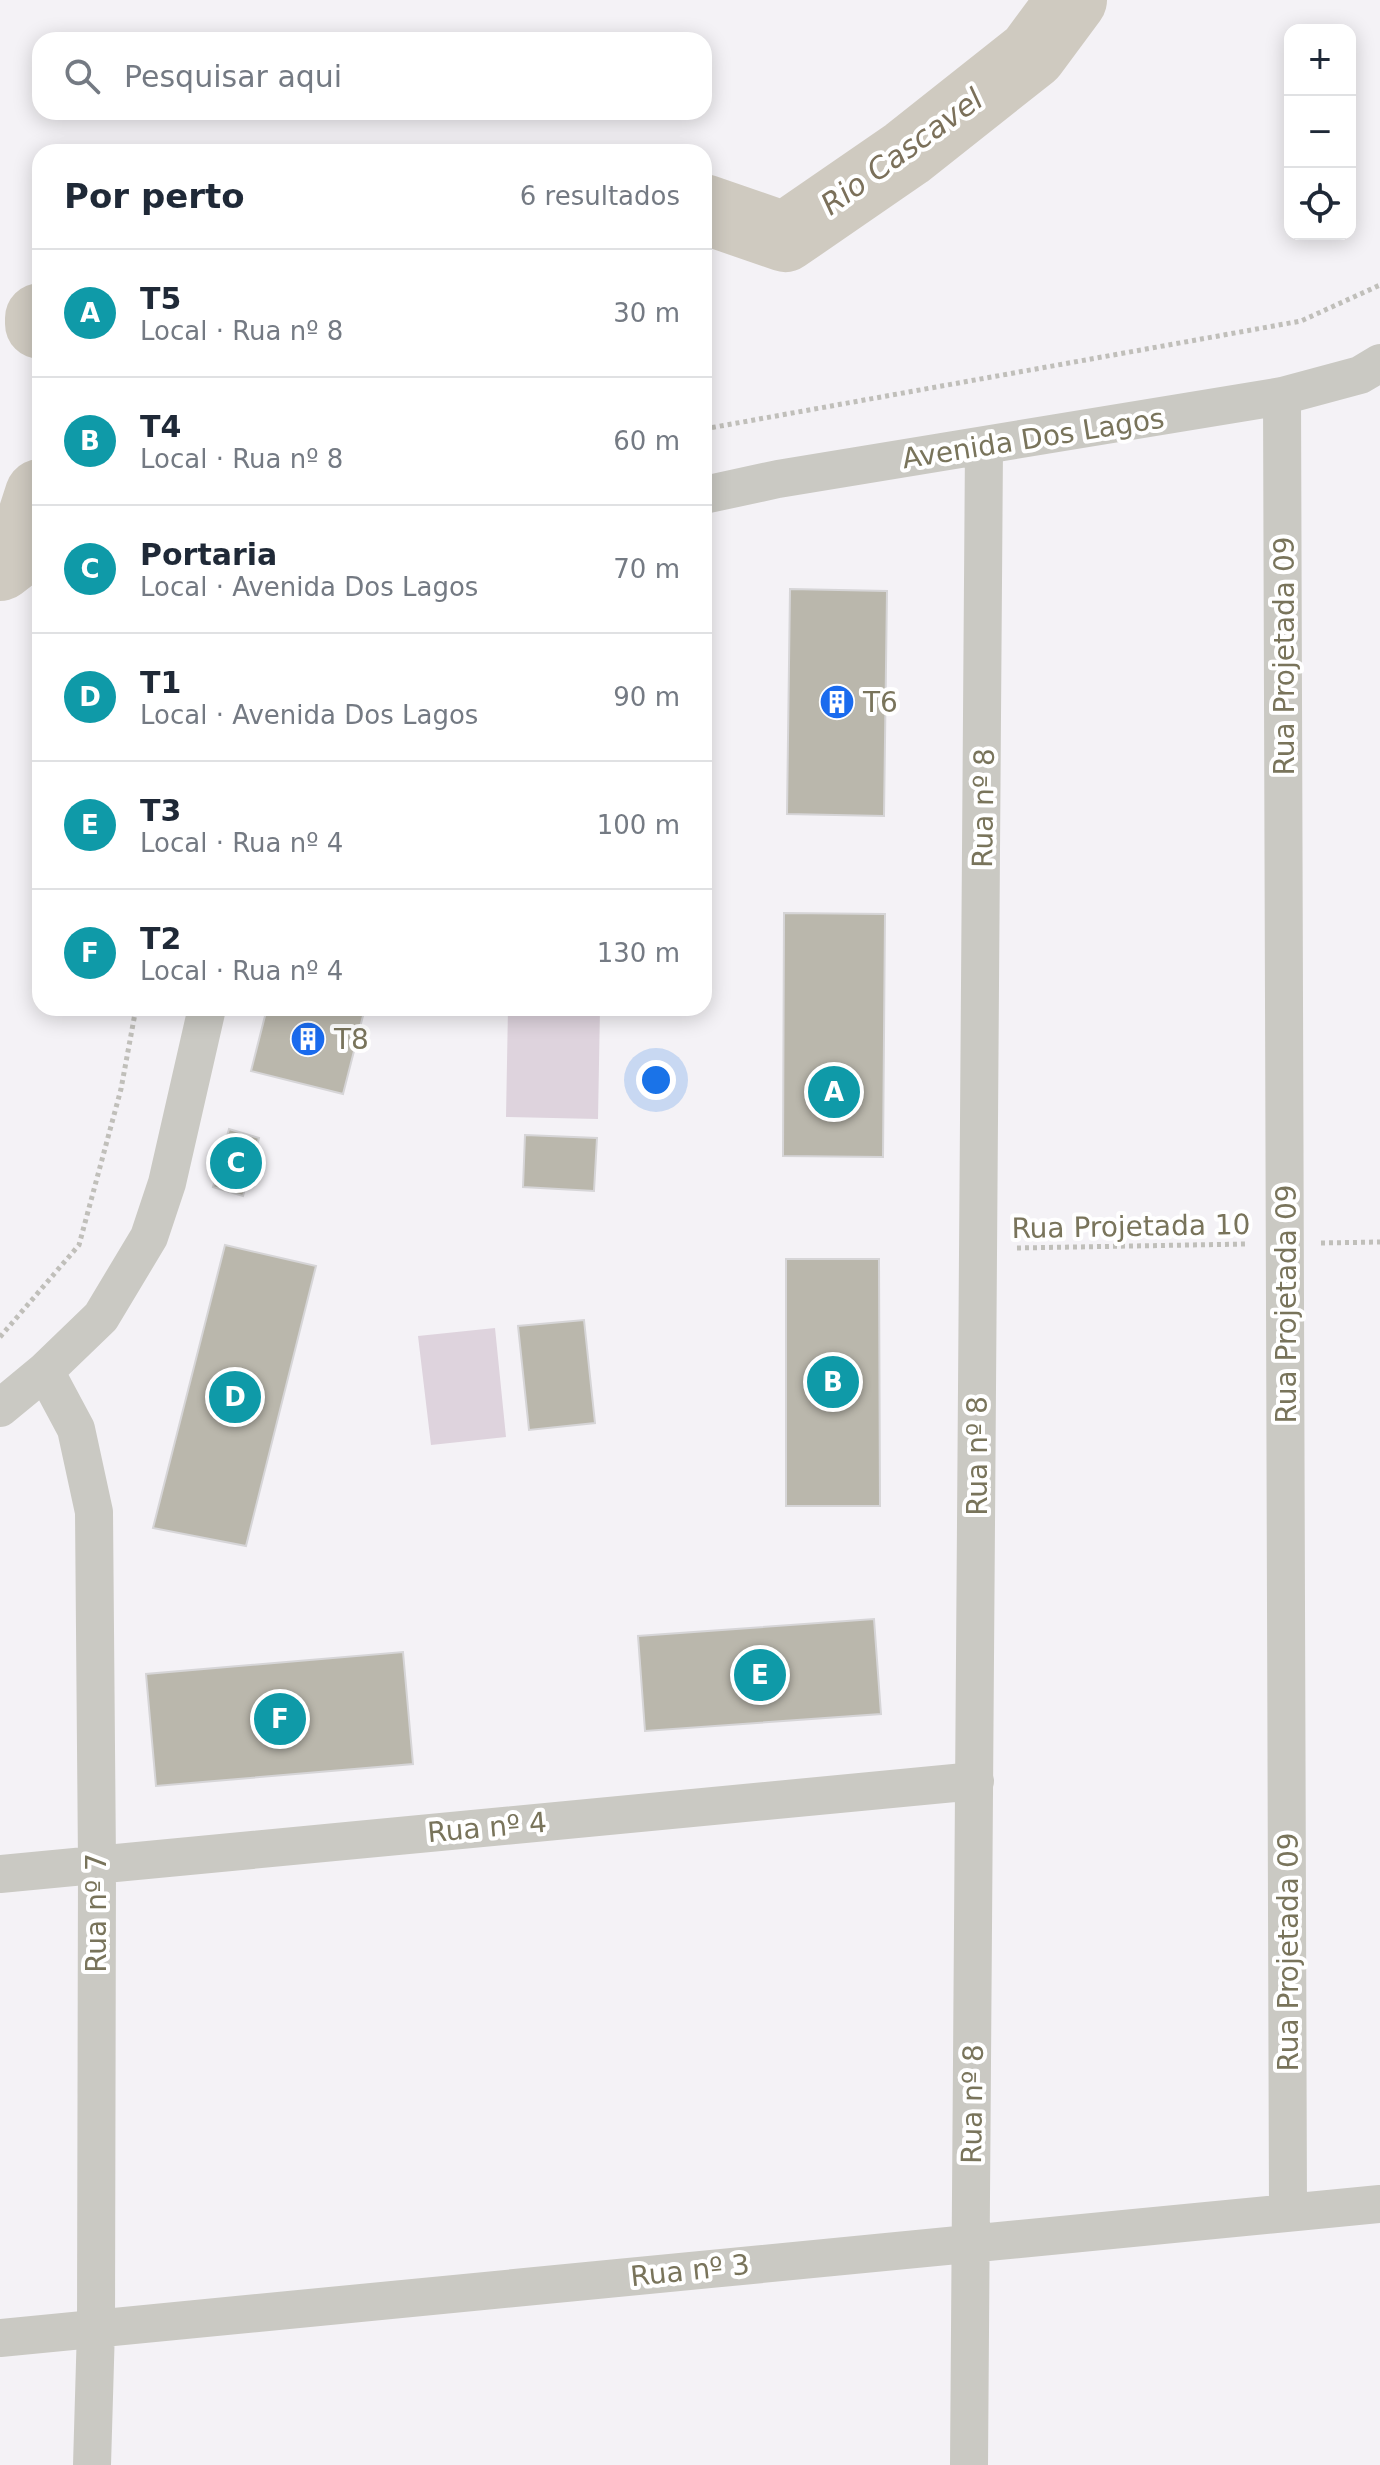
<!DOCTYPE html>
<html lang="pt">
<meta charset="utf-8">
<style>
:root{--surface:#fff;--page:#f6f6f7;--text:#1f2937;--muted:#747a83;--line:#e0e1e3;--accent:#1a6bee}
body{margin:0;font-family:"DejaVu Sans",sans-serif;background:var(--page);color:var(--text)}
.controls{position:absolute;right:24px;top:24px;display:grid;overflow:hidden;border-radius:16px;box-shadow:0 4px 20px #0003}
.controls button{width:72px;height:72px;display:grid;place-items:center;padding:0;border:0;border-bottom:2px solid var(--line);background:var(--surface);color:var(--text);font:40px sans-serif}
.you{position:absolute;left:656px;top:1080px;width:28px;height:28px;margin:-20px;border:6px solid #fff;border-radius:50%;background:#1a73e8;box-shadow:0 0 0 12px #1a73e833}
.badge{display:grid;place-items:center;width:52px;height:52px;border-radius:50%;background:var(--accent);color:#fff;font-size:26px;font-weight:700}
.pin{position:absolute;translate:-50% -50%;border:4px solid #fff;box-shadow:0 2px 8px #0006}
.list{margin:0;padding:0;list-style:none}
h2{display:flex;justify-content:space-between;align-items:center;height:104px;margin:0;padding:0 32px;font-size:34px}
h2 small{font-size:26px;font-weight:400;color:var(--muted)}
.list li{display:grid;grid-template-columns:52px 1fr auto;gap:24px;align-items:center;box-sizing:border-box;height:128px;padding:0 32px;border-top:2px solid var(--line)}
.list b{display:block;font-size:30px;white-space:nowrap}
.list p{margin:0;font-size:26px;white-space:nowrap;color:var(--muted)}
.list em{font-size:26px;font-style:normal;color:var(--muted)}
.icon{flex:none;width:44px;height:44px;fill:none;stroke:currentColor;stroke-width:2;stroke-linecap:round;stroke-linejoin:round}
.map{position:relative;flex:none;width:1380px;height:2465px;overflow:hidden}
.search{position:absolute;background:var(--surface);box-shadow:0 4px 20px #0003;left:32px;top:32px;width:680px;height:88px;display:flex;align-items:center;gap:20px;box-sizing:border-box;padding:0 28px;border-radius:24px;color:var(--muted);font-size:30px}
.panel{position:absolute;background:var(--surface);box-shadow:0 4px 20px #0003;left:32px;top:144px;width:680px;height:872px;border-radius:24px}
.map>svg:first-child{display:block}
.green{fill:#ded3dd}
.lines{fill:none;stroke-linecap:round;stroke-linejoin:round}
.river{stroke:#cfcac0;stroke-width:70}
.building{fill:#bab7ac;stroke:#d6d5d7;stroke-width:2}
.path{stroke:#c0bfba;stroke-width:5;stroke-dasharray:4 4;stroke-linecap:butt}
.minor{stroke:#cac9c3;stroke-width:38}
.labels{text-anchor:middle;stroke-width:8;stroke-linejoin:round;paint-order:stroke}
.street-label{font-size:28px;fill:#79745b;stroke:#fff}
.poi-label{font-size:28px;fill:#79745b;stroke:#fff;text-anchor:start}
.water-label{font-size:30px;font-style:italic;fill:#7b705a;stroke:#fff}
</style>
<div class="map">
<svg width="1380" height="2465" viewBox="0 0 1380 2465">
<rect width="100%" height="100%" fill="#f4f2f6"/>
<!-- green -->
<path class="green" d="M508,1008H600L598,1119L506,1117Z
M495,1328L506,1437L431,1445L418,1336Z"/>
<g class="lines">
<!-- river -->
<path class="river" d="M704,209L785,237L907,153L1032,54L1072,0
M40,318V324
M0,566L22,549L40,494"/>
</g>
<!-- building -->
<path class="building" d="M790,589L887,591L884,816L787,814Z
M784,913L885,914L883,1157L783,1156Z
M267,1008H365L343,1094L251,1071Z
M229,1129L259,1138L243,1196L213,1187Z
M525,1135L597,1138L594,1191L523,1187Z
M225,1245L316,1266L246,1546L153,1528Z
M786,1259H879L880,1506H786Z
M584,1320L595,1423L529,1430L518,1326Z
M874,1619L881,1714L645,1731L638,1636Z
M403,1652L413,1764L156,1786L146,1674Z"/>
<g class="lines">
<!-- path -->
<path class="path" d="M704,429L1301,321L1380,285
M1321,1243L1380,1242
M1017,1248L1247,1244
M0,1337L79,1245L121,1089L136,1008"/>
<!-- minor -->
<path class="minor" d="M1282,396L1288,2212
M704,495L778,479L1282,396L1360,375L1380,363
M45,1371L76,1429L94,1512L97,1864L96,2328L92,2465
M0,1408L45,1371L101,1317L149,1237L167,1183L207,1008
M0,1874L975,1781
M0,2338L1380,2204
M969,2465L984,447"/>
</g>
<!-- icons -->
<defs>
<symbol id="building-disc" viewBox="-11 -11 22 22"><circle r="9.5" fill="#1a6bee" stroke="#fff"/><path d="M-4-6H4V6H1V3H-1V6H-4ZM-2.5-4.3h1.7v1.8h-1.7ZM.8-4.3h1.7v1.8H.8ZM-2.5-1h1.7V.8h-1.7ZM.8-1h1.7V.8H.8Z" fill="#fff"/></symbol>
</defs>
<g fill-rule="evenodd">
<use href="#building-disc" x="817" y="682" width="40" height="40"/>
<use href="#building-disc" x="288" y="1019" width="40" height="40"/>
</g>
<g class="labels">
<!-- street labels -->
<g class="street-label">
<text transform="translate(1033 438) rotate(-9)" y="10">Avenida Dos Lagos</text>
<text transform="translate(1284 656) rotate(-90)" y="10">Rua Projetada 09</text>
<text transform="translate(983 808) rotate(-89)" y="10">Rua nº 8</text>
<text transform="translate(1131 1226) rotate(-1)" y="10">Rua Projetada 10</text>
<text transform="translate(1286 1304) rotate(-90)" y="10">Rua Projetada 09</text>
<text transform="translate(977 1456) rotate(-90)" y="10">Rua nº 8</text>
<text transform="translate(487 1827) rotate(-5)" y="10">Rua nº 4</text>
<text transform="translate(96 1913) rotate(-90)" y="10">Rua nº 7</text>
<text transform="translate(1288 1952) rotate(-90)" y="10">Rua Projetada 09</text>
<text transform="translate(972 2104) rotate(-89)" y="10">Rua nº 8</text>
<text transform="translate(690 2270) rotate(-6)" y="10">Rua nº 3</text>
</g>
<!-- poi labels -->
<g class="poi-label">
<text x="863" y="712">T6</text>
<text x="334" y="1049">T8</text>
</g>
<!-- water labels -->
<g class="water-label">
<text transform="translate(902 152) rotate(-36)" y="10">Rio Cascavel</text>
</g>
</g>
</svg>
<div class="controls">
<button>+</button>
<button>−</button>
<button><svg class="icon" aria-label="locate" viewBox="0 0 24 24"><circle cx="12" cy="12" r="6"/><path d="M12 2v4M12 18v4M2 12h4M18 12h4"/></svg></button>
</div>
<div class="you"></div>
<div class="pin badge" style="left:834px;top:1092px;background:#0f9aa8">A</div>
<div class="pin badge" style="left:833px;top:1382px;background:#0f9aa8">B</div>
<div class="pin badge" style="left:236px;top:1163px;background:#0f9aa8">C</div>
<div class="pin badge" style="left:235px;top:1397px;background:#0f9aa8">D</div>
<div class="pin badge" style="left:760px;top:1675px;background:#0f9aa8">E</div>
<div class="pin badge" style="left:280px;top:1719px;background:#0f9aa8">F</div>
<div class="search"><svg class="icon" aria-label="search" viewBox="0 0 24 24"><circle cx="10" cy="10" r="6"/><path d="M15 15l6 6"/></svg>Pesquisar aqui</div>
<section class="panel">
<h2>Por perto<small>6 resultados</small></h2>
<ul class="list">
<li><span class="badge" style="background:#0f9aa8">A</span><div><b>T5</b><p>Local · Rua nº 8</p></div><em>30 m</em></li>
<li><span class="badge" style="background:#0f9aa8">B</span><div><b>T4</b><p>Local · Rua nº 8</p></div><em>60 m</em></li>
<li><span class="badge" style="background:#0f9aa8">C</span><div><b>Portaria</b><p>Local · Avenida Dos Lagos</p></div><em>70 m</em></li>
<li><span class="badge" style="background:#0f9aa8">D</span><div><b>T1</b><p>Local · Avenida Dos Lagos</p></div><em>90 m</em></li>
<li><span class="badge" style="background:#0f9aa8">E</span><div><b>T3</b><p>Local · Rua nº 4</p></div><em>100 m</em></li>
<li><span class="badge" style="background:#0f9aa8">F</span><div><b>T2</b><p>Local · Rua nº 4</p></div><em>130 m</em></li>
</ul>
</section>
</div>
